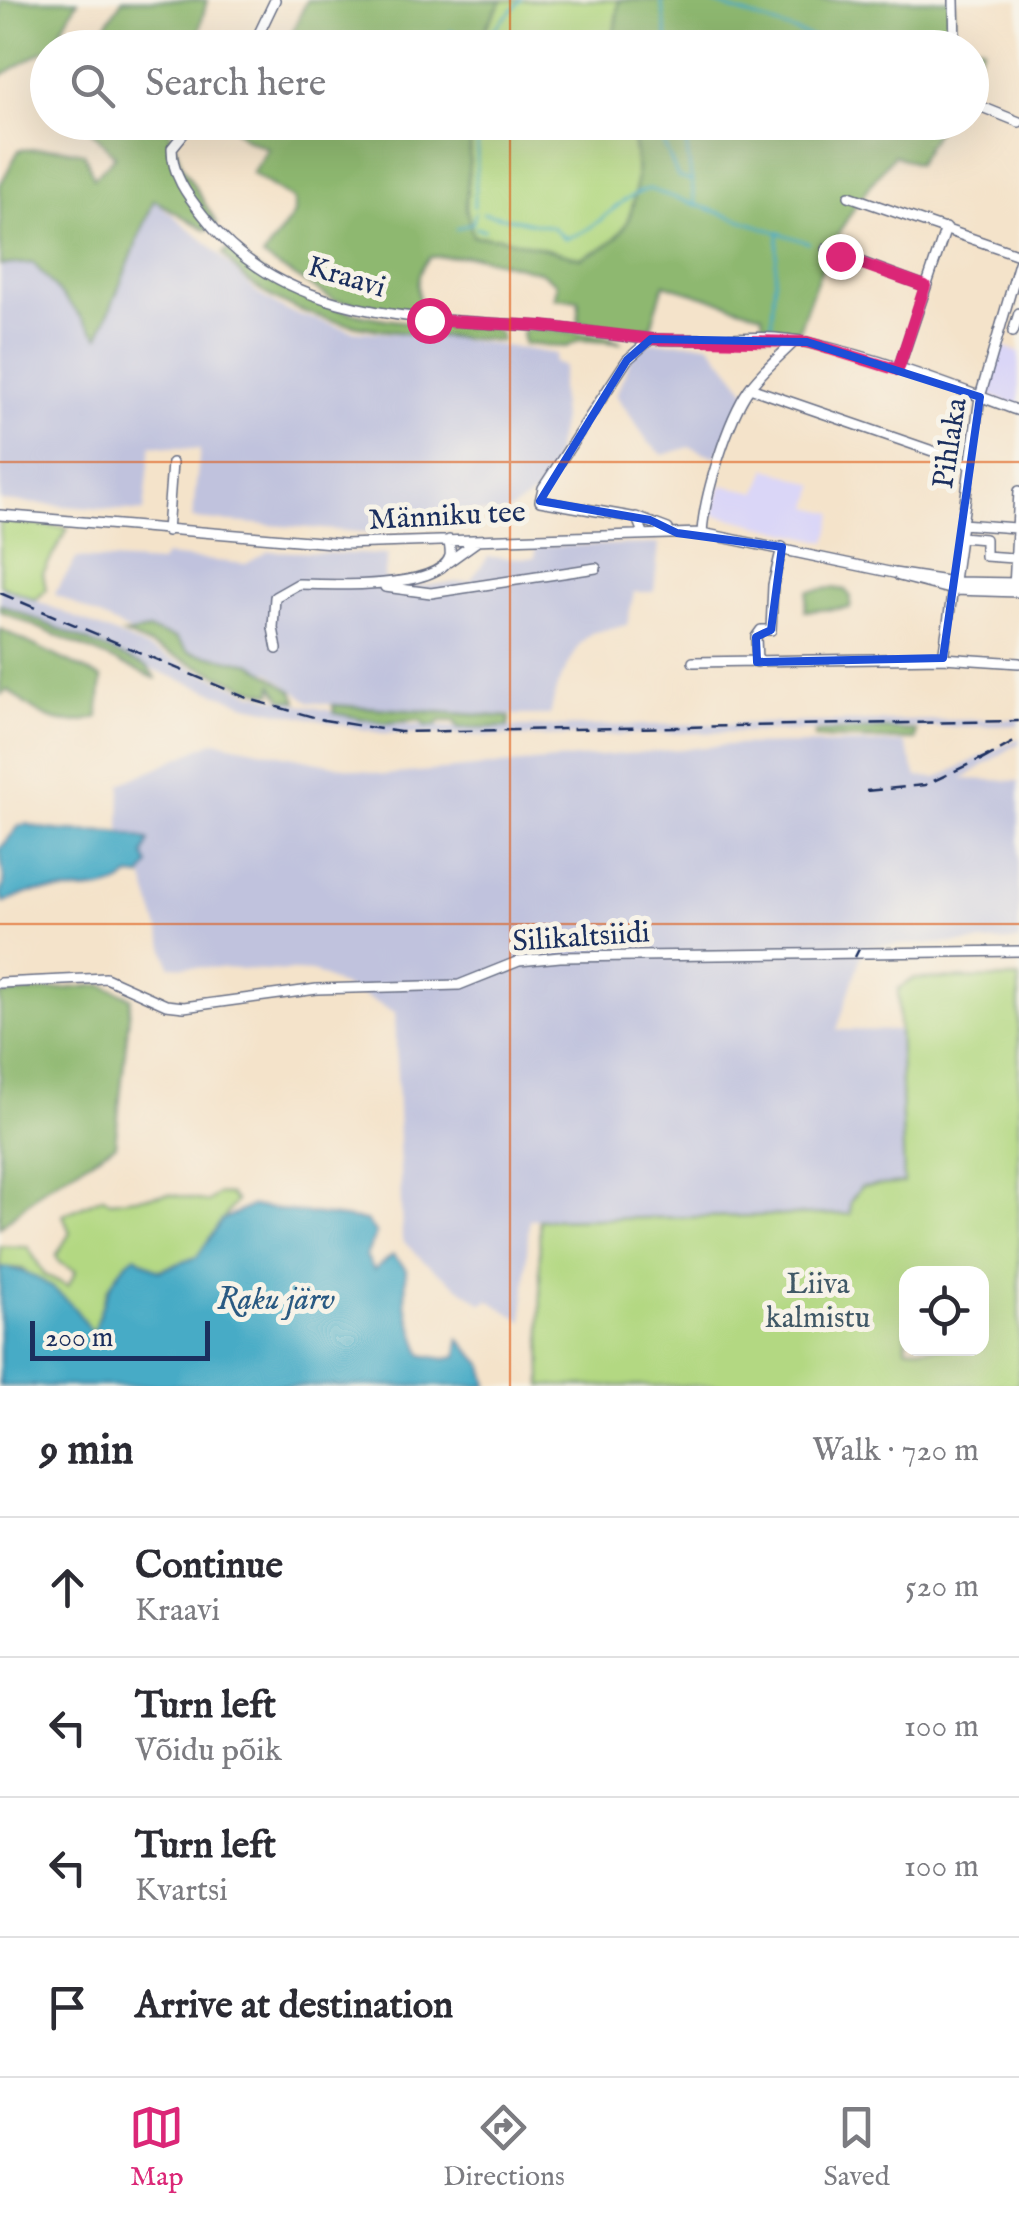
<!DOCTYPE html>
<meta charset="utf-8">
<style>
:root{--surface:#fff;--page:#f7f7f7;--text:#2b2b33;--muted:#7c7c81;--line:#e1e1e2;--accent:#db2777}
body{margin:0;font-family:"IM FELL English",serif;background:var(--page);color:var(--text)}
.controls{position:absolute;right:30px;bottom:30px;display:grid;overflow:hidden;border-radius:20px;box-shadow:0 10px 40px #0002}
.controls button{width:90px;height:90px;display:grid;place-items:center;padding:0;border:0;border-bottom:2px solid var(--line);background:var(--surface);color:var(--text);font:50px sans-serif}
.scale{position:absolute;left:30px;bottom:25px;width:180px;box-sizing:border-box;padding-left:10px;border:5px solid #1b2f5e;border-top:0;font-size:28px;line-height:35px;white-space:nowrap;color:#1b2f5e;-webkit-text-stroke:8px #f7f3e8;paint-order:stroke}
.stop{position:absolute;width:30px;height:30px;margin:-22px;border:8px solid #db2777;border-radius:50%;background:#fff}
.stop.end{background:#db2777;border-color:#fff;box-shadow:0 2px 10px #0008}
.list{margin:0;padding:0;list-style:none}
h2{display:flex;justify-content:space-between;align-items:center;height:130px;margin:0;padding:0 40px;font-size:42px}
h2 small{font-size:32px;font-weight:400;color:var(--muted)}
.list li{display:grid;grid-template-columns:65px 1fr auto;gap:30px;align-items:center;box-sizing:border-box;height:140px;padding:0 40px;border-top:2px solid var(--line)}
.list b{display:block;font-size:38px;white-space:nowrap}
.list p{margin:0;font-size:32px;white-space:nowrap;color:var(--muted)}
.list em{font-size:32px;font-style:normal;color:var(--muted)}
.icon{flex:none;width:55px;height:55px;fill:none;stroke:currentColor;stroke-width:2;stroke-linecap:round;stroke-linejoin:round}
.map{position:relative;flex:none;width:1019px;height:1386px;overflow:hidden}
.search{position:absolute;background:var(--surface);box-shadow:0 10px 40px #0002;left:30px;right:30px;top:30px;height:110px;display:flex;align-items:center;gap:25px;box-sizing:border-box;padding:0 35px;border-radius:55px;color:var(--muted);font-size:38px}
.sheet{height:690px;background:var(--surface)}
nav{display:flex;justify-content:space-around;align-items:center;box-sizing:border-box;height:140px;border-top:2px solid var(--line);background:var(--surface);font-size:28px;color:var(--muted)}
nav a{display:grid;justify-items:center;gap:5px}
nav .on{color:var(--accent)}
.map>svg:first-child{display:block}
.built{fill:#dad6f7}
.industrial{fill:#c0c2dd}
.green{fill:#b3d882;stroke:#678470;stroke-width:2.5;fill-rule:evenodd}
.forest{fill:#8eb870;stroke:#547467;stroke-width:2.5}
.water{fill:#47abc6;stroke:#316d92;stroke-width:2.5}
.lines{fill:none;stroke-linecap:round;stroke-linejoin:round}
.stream{stroke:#47abc6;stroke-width:2.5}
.minor-casing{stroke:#676e84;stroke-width:12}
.minor{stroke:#fff;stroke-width:9}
.rail{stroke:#1b2f5e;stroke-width:2.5;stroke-dasharray:15 8;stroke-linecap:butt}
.route{stroke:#db2777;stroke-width:12}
.marked{fill:none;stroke:#1d4ed8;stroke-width:8;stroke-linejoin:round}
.grid{fill:none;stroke:#de5710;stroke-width:2.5;stroke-opacity:0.55}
.labels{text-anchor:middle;stroke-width:10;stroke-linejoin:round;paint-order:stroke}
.street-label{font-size:30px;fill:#1b2f5e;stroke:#f7f3e8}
.park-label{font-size:30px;fill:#415967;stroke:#f7f3e8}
.water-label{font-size:32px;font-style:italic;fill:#2a5a82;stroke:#f7f3e8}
</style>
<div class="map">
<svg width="1019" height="1386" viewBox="0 0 1019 1386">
<rect width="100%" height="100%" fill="#f7f3e8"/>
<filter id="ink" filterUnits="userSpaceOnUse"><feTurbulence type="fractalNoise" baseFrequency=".01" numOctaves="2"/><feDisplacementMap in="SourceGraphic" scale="20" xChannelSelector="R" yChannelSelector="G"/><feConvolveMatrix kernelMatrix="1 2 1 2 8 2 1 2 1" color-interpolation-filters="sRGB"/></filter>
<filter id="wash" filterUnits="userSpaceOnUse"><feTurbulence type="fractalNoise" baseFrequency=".0048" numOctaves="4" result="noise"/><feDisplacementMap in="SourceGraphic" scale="40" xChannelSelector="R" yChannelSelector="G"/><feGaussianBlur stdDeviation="2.25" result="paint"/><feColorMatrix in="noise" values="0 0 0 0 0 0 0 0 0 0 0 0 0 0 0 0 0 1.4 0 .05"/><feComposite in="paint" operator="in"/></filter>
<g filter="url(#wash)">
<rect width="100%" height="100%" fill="#f4e3ca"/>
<!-- built -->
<path class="built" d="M1001,346L1019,352V406L987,395Z
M767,468L816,485L810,507L834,513L827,542L713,514L721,485L758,492Z"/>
<!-- industrial -->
<path class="industrial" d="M154,200L206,242L258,294L287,311L354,331L445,337L556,354L554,363L564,366L560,387L562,419L553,464L537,493L504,514L429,510L426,526L372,533L192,519L200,450L151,445L144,512L0,501V265L33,263L99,336Z
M637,342L709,343L750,395L716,457L690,447L663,455L649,443L616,395Z
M659,544L654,592H634L627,625L591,633L580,644L557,686L550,715H419L310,702L269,672L185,659L54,594L77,558L160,563L165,556L246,564L269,551L388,555L384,579L417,586L470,581L488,557L535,558V546Z
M0,585L251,693L385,723L458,728L1019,719V725L530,737L381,733L247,705L147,667L0,604Z
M1019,738V743L962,779L1019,781V941L864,946L837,1030L899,1031L904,1183L850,1214L529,1220L523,1322L489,1300L482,1304L424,1262L402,1240L395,1012L314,972L170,966L143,876L120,829L121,784L215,741L384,775L728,745L905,743L917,777L937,778Z"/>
<!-- green -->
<path class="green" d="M502,0H619L612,47L482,48L485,29Z
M472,123H628C641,156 642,219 610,243C602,250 590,253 581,258L502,238L473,236L466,207Z
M0,521L68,528L43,573L46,590L36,600L0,585Z
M1019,978V1386H542L539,1220L850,1214V1202L861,1187L904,1183L898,989L913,979ZM906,1274H982V1348H906Z
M169,1194L207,1202L218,1194L230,1195L236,1201L197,1257L108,1288L92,1335L23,1269L0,1267V1246L28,1247L45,1275L68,1286L76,1271L60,1263L56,1256L70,1233L63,1215L103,1197L110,1201Z"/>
<!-- forest -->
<path class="forest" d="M0,0H78L52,46L0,76Z
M122,0H207L195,47H91Z
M307,0H502L485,29L482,47H286Z
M619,0H953L954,38L983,47L972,72V48H612Z
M84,123H167L182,166L217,224L206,230L154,200L99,337L33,263L0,265V185L19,150L59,148L84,153L94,178L115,156Z
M229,123H304L322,132L320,123H472L466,207L473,236L502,238L581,258C590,253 602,250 610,243C642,219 641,156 628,123H941L917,164L894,155C841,219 824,255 798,333H763L762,314L664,284L651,327L635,331L578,322L579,300L555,298L557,283L540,272L476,256L430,257C413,275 417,291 421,314L334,300L263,257L294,214V200L252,173L268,148L245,139Z
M229,249C252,262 272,282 295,293C356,321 423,325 489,327L500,333L501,341C414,333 276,334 223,253Z
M529,328L603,336L622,343L580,340L566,347L524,344L522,332Z
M832,588L845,590L851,597L850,608L805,611L808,591Z
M0,604L147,667L157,679L0,611Z
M0,629L102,678L98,717C59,731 37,714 8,690L0,695Z
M149,630L176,638L189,652L252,664L293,691L297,701L283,700L273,685L272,694L251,689L124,634Z
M333,705L510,717L508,727L458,728L455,721H440L436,726H425L421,720L385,723L334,713Z
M884,729L916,731L915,740L815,738V733L824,732Z
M102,985L131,997L115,1145L44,1188L0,1227V995Z"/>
<!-- water -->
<path class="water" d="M27,824C71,839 111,823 149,841L144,855L149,865L141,877L130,876C111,897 62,889 35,892C24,893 14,899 4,903L0,894L4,883L0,849L19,826Z
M251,1206L366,1221L376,1234L366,1256L374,1270L393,1255L406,1269L405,1303L422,1355L445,1359L457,1356L459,1339L483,1365L488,1386H0V1267C40,1270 74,1301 92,1334C104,1303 108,1277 135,1256L159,1271L197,1257L222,1220Z"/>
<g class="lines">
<!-- stream -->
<path class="stream" d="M661,0L669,48
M704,0L843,48
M450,31L481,43
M484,48L481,43L521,0
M654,122L678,177L690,181
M683,122L695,204
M474,207L479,122
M483,213L552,227L565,238C602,230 613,199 649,189L809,243
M476,228L485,230
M456,229L473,223L475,213
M771,331L778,234"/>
</g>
</g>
<g filter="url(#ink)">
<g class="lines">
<defs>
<path id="minor" d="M954,0L955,48
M252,48L275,0
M972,103L1019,122
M193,122L172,148C172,175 187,195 203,215C283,321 418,318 537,326C574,329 612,336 650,339C702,343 758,331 809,343C880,358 952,386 1019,411
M849,196L1019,255
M826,249L925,286
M1013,332L1019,313
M898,370L946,228
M750,388L970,464
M0,515L344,544L702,533L894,573L954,582L1019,583
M636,517L668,529
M962,524L1015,528
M167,531L172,463
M643,533L637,518L540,501L543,488L627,360L651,339
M702,533C704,496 728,419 749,389C761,372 779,357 794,342
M960,537L985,539V556L1013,558
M448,562L476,542
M899,576L953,590L1019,592
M385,587L431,593L596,568
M1014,588L1019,491
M277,649L273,628L275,597L298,584C326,585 440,590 450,556C451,551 449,545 449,540
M943,658L980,397L1019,263
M693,662L943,658L1019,663
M757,662L756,637L761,630H771L773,585L782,547
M0,983L106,978L166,1005L184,1007L317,989L459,985L519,961L560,957L1019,951"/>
</defs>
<!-- minor casing -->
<use href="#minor" class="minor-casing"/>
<!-- minor -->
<use href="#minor" class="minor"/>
<!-- rail -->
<path class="rail" d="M0,593L249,699L324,720L400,732L1019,721
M980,761L1019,739
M866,791L925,785L991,754
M855,957L859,949"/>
</g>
</g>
<g class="lines" filter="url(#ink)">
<!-- route -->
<path class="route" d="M429,320L542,326L651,339L807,342L898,370L925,286L840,256"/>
</g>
<!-- marked area -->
<path class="marked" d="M651,339L807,342L980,397L943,658L757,662L756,637L771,630L782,547L677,533L650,520L540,501L627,360Z"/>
<!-- grid -->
<path class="grid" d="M510,0V48M510,122V1386M0,462H1019M0,924H1019"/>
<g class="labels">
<!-- street labels -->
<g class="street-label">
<text transform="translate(347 276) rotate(17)" y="10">Kraavi</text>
<text transform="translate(949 443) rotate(-81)" y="10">Pihlaka</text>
<text transform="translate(447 515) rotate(-3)" y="10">Männiku tee</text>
<text transform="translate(581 936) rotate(-4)" y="10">Silikaltsiidi</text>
</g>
<!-- park labels -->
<g class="park-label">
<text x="818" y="1293">Liiva<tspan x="818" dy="34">kalmistu</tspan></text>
</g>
<!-- water labels -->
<g class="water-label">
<text x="276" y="1309">Raku järv</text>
</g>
</g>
</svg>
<div class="controls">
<button><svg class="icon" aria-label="locate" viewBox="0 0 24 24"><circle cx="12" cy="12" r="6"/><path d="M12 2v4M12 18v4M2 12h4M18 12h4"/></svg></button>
</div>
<div class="scale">200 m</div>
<div class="stop" style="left:429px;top:320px"></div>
<div class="stop end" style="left:840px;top:256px"></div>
<div class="search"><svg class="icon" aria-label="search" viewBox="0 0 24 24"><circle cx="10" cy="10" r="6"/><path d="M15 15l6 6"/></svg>Search here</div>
</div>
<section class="sheet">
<h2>9 min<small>Walk · 720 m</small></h2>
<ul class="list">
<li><svg class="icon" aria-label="ahead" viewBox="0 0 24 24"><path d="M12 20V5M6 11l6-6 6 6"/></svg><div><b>Continue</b><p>Kraavi</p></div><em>520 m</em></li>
<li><svg class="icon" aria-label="left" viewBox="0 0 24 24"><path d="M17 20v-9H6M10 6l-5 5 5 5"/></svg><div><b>Turn left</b><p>Võidu põik</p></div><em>100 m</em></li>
<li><svg class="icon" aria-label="left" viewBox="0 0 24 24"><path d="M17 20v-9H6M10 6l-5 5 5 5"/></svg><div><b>Turn left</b><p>Kvartsi</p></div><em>100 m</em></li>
<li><svg class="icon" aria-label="arrive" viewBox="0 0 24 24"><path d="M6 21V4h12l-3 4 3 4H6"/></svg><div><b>Arrive at destination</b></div></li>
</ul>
</section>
<nav>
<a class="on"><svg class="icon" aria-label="map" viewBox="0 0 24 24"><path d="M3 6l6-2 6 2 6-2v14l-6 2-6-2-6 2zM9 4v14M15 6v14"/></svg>Map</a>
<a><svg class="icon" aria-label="directions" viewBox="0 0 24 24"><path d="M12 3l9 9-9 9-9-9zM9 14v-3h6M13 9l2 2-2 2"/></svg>Directions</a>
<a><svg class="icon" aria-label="saved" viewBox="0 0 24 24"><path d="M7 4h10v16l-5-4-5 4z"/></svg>Saved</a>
</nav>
